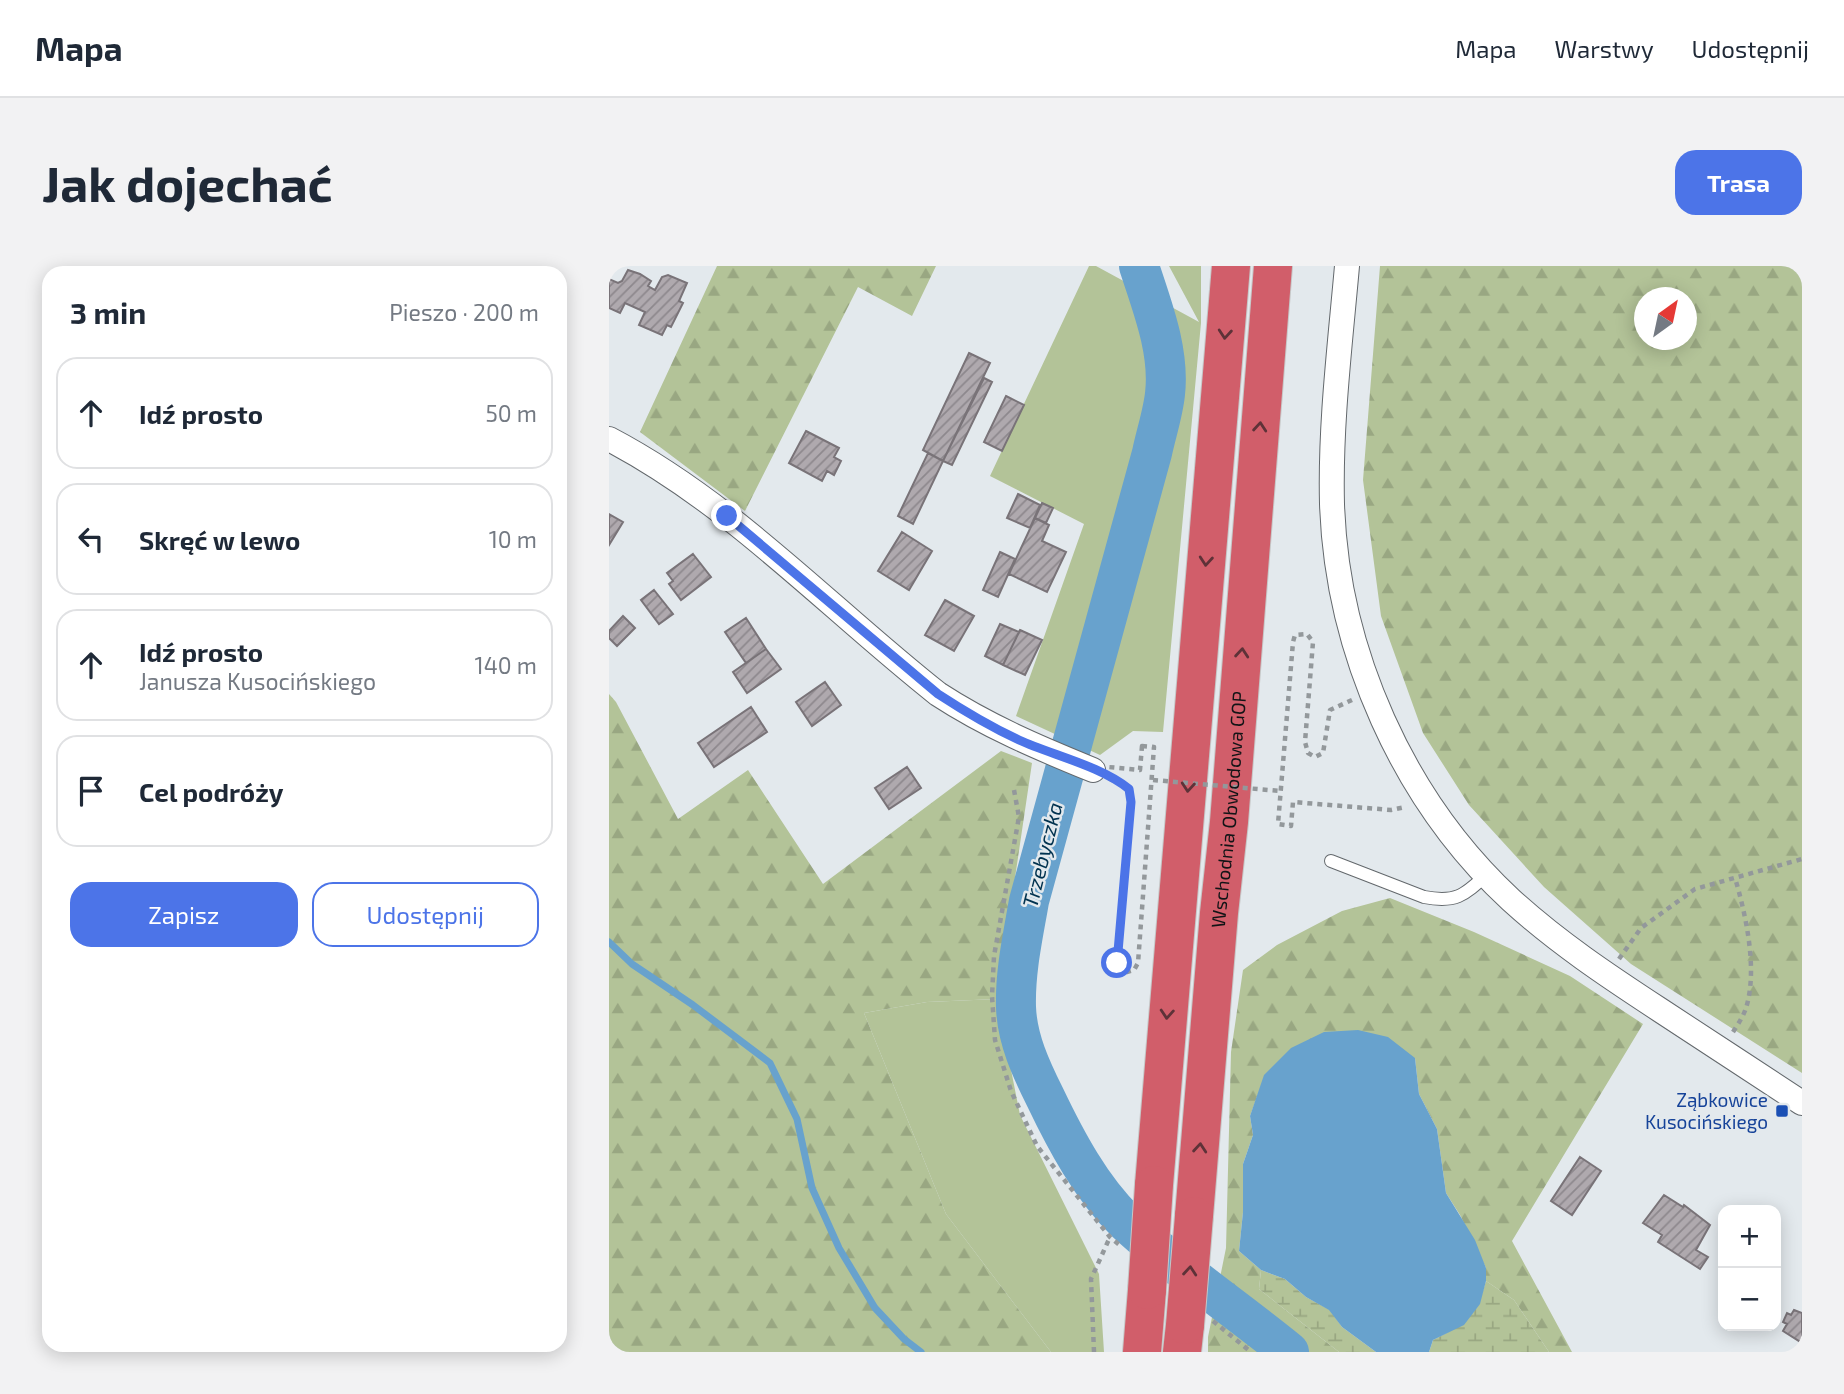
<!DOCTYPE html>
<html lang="pl">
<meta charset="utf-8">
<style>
:root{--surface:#fff;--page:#f2f2f3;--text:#1f2937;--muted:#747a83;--line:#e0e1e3;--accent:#4c74e8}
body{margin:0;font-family:"Exo 2",sans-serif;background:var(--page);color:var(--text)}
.controls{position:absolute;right:21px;bottom:21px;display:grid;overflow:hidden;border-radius:14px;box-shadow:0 4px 18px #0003}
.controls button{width:63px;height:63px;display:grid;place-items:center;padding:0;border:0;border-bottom:2px solid var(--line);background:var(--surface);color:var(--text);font:35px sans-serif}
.compass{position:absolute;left:1025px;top:21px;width:63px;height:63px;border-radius:50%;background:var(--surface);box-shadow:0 4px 18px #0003;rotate:33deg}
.stop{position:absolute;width:21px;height:21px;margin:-16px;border:5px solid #4c74e8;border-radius:50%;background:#fff}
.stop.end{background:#4c74e8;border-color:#fff;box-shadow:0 2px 7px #0008}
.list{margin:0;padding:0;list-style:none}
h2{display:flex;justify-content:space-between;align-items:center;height:91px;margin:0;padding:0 28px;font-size:30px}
h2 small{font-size:23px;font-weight:400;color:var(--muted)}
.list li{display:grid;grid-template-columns:46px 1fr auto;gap:21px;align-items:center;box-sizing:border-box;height:112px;margin:0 14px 14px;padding:0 14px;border:2px solid var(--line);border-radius:21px}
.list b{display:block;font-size:26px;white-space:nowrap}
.list p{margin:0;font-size:23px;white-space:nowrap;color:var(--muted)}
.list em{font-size:23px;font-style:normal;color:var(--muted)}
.actions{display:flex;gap:14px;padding:21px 28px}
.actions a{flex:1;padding:16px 0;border:2px solid var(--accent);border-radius:21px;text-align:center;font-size:24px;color:var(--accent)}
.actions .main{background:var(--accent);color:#fff}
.icon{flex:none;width:38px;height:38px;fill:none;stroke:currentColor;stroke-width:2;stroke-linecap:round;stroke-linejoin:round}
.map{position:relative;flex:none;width:1193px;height:1086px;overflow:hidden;border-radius:21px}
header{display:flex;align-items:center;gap:42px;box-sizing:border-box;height:98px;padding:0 35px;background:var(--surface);border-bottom:2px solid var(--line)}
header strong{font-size:33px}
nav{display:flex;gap:38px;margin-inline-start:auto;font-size:24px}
.intro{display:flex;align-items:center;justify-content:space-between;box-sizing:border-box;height:168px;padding:0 42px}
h1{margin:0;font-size:49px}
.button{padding:18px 32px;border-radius:21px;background:var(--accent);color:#fff;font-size:24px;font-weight:700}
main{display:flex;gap:42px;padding:0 42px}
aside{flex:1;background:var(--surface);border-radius:21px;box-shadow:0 4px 18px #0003}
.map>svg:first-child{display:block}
.green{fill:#b3c398}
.forest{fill:url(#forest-firs);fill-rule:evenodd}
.wetland{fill:url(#wetland-marsh)}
.water{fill:#68a2cd}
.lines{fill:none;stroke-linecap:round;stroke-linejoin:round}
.stream{stroke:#68a2cd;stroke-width:7}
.river{stroke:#68a2cd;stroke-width:40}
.building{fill:url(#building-hatch);stroke:#797378;stroke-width:2}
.lane-casing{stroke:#63686c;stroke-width:14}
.street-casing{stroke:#63686c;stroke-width:26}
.highway-casing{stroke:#c6c7c7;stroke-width:40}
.path{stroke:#93989b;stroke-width:4.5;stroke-dasharray:5 5;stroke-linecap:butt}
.lane{stroke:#fff;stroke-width:12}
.street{stroke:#fff;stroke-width:24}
.highway{stroke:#d15e6a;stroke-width:38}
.highway-bridge-casing{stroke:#c6c7c7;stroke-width:40;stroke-linecap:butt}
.path-bridge{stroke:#93989b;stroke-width:4.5;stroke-dasharray:5 5;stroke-linecap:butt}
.highway-bridge{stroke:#d15e6a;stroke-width:38}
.oneway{stroke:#5e3238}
.route{stroke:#4c74e8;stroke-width:9}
.transit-dot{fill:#1a4fb4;stroke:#e3e9ed;stroke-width:2.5}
.labels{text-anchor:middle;stroke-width:5;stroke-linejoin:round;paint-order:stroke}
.street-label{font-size:19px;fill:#121416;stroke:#e3e9ed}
.transit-label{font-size:19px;fill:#164399;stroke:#e3e9ed;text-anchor:end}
.water-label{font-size:21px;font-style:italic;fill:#01324f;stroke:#e3e9ed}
</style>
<header>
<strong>Mapa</strong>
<nav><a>Mapa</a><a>Warstwy</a><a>Udostępnij</a></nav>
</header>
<div class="intro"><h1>Jak dojechać</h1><a class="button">Trasa</a></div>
<main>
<aside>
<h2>3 min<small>Pieszo · 200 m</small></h2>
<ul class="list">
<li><svg class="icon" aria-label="ahead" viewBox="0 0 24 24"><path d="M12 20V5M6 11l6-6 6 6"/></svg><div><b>Idź prosto</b></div><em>50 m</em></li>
<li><svg class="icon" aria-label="left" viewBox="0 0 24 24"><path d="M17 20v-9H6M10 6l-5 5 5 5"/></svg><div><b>Skręć w lewo</b></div><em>10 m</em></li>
<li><svg class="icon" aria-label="ahead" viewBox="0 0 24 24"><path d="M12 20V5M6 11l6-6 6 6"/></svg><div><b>Idź prosto</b><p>Janusza Kusocińskiego</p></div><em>140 m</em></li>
<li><svg class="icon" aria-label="arrive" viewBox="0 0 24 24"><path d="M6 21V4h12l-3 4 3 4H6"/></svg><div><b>Cel podróży</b></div></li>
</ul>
<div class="actions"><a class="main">Zapisz</a><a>Udostępnij</a></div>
</aside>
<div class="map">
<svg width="1193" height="1086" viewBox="0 0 1193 1086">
<defs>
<pattern id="forest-firs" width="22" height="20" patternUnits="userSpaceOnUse" patternTransform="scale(1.75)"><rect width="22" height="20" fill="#b3c398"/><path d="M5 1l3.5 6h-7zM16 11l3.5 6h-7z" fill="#99a782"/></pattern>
<pattern id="wetland-marsh" width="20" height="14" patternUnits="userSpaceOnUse" patternTransform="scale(1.75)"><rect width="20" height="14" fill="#b3c398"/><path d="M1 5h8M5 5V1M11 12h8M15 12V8" fill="none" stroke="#99a782"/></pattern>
<pattern id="building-hatch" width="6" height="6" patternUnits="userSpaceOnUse" patternTransform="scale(1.75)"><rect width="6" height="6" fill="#afa9ae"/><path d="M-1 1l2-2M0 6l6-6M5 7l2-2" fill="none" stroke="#8d888d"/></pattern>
</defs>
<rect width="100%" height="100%" fill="#e3e9ed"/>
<!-- green -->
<path class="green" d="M480,0H487L590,56L560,0H592V57L554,466L524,465L491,489L407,450L475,258L381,210Z
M388,733L411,849L490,1008L495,1086H442L337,948L255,747L318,736Z"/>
<!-- forest -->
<path class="forest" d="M108,0H327L303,50L249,21L136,245L31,166Z
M771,0H1193V807L1022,698L935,621L860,539L814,467L772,350L754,214ZM1036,32H1078V74H1036Z
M0,428L7,436L69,553L139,504L214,618L392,485L423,497L388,733L318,736L255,747L337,948L442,1086H0Z
M781,632L865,666L961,710L1034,758L903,975L963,1086H940L905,1034L877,1015V1002L851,949L837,927L828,863L810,828L806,792L656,809L641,850L644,869L634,898V946L630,985L652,1004L650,1023L730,1086H599V1071L617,982L622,786L634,704L668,679L733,645Z"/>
<!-- wetland -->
<path class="wetland" d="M652,1004L676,1013L697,1031L721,1044L733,1061L767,1086H730L650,1023Z
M877,1015L905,1034L940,1086H820L824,1074C857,1057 866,1053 877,1015Z"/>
<!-- water -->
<path class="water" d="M749,764L779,771L806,792L810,828L828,863L837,927L866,974L877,1002V1015L871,1038L855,1059L824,1074L820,1086H767L733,1061L720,1044L697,1031L676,1013L652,1004L630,985L634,946V898L644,869L641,850L655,809L682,782L715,766Z"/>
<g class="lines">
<!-- stream -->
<path class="stream" d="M0,676L23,698L84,739L161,797L188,853L203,922L230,982L266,1042L295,1073L312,1086"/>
<!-- river -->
<path class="river" d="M530,0C543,40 561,85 556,128C554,147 547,168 543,187L420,635C414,670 406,705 407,741C408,773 422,803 436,831C457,875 482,922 517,956C568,1003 626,1042 680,1086"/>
</g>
<!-- building -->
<path class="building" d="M19,4L31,8L42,15L39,20L46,24L53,11L59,9L78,17L70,35L74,37L62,61L58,59L53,69L30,59L36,46L16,37L11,47L0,42V13L9,17L13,15Z
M360,87L381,97L334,195L314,184Z
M375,112L383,116L343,199L334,195Z
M397,130L415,139L393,185L375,176Z
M197,165L230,182L225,191L232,195L225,209L218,205L213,215L180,197Z
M319,187L334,195L304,258L289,250Z
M409,228L431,239L421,262L398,252Z
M433,237L444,242L437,257L426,252Z
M0,248L14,256L0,279Z
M426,252L440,259L433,275L457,286L438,326L400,308Z
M293,266L323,285L300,324L269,305Z
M391,286L406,293L389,331L374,324Z
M84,288L102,311L72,334L60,318L64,315L58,307Z
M45,324L64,348L50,358L32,334Z
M336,334L365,350L345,385L316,369Z
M14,350L26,362L8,380L0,372V365Z
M137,352L157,383L137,397L116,366Z
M391,358L410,366L394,399L376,390Z
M411,364L433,374L416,409L394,399Z
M157,383L172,403L138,427L124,406Z
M216,416L232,439L203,460L187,436Z
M142,441L158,466L105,501L89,477Z
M298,501L312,522L280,543L266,522Z
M971,891L992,905L963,949L942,935Z
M1055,929L1074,941L1075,939L1101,959L1087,984L1099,991L1091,1003L1049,976L1053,969L1034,957Z
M1185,1044L1193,1047V1077L1174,1065L1178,1058L1174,1056L1178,1047L1182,1049Z"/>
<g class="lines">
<defs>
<path id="lane" d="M722,595L815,631C846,637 855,630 877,609"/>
<path id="street" d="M738,0C731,79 721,159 723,238C728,385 794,534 902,634C948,676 999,710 1051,744C1098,775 1146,806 1193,837
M0,173C124,238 220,342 329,428C378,460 430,482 484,504"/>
<g id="highway">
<path d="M545,919C568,613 597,307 622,0"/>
<path id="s1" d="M585,950L610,647L620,556L664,0"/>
<path d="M533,1086L538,1024"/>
<path d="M573,1086L576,1059"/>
</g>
</defs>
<!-- lane casing -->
<use href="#lane" class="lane-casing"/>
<!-- street casing -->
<use href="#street" class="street-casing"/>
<!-- highway casing -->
<use href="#highway" class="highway-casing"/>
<!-- path -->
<path class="path" d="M743,434L721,444L714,487L706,491L699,487L696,476L704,376L698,368L686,369L684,376L669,558L682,560L684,536L782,544L796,541
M533,480L545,481L529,697L525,704L518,706L511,704L508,695L521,529L517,521L484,504L499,501L531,504Z
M405,524L410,551L385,690L383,730L386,774L402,825L428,880L501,971L513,981
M1010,693L1032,662L1086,623L1193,593
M1124,766C1129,758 1134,751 1137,742C1149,704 1137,649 1126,612
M604,1055L642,1086
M485,1086L482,1013L501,971"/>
<!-- lane -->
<use href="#lane" class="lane"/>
<!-- street -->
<use href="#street" class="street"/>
<!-- highway -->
<use href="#highway" class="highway"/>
<defs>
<path id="highway-bridge" d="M538,1024L545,919
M576,1059L585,950"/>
</defs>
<!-- highway-bridge casing -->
<use href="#highway-bridge" class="highway-bridge-casing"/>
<!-- path-bridge -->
<path class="path-bridge" d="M544,514L671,525"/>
<!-- highway-bridge -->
<use href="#highway-bridge" class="highway-bridge"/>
</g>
<!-- one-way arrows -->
<defs><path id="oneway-chevron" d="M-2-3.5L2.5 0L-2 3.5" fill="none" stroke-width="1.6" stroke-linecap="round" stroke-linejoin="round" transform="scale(1.75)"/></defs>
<g class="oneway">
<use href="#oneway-chevron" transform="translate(616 68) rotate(95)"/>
<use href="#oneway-chevron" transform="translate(651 161) rotate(-85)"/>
<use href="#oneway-chevron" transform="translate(597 295) rotate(95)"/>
<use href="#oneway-chevron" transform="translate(633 387) rotate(-85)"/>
<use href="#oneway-chevron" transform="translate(579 521) rotate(95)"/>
<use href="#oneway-chevron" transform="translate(558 748) rotate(94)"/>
<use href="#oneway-chevron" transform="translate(591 882) rotate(-85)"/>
<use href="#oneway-chevron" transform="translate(581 1005) rotate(-85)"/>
</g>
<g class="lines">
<!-- route -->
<path class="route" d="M118,250L329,428C355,445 382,461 410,474C443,489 492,500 520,523L522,536L508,697"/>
</g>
<!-- markers -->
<rect class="transit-dot" x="1166" y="838" width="14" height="14" rx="3.5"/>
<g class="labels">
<!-- street labels -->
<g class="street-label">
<text dy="7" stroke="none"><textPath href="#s1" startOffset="408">Wschodnia Obwodowa GOP</textPath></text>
</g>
<!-- transit labels -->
<g class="transit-label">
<text x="1159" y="841">Ząbkowice<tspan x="1159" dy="22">Kusocińskiego</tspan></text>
</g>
<!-- water labels -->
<g class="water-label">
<text transform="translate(434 589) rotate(-76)" y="7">Trzebyczka</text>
</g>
</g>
</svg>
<div class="controls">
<button>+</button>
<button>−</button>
</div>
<svg class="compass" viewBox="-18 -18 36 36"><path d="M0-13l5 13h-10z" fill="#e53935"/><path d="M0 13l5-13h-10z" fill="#747a83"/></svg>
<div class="stop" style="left:508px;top:697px"></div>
<div class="stop end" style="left:118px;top:250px"></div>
</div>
</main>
